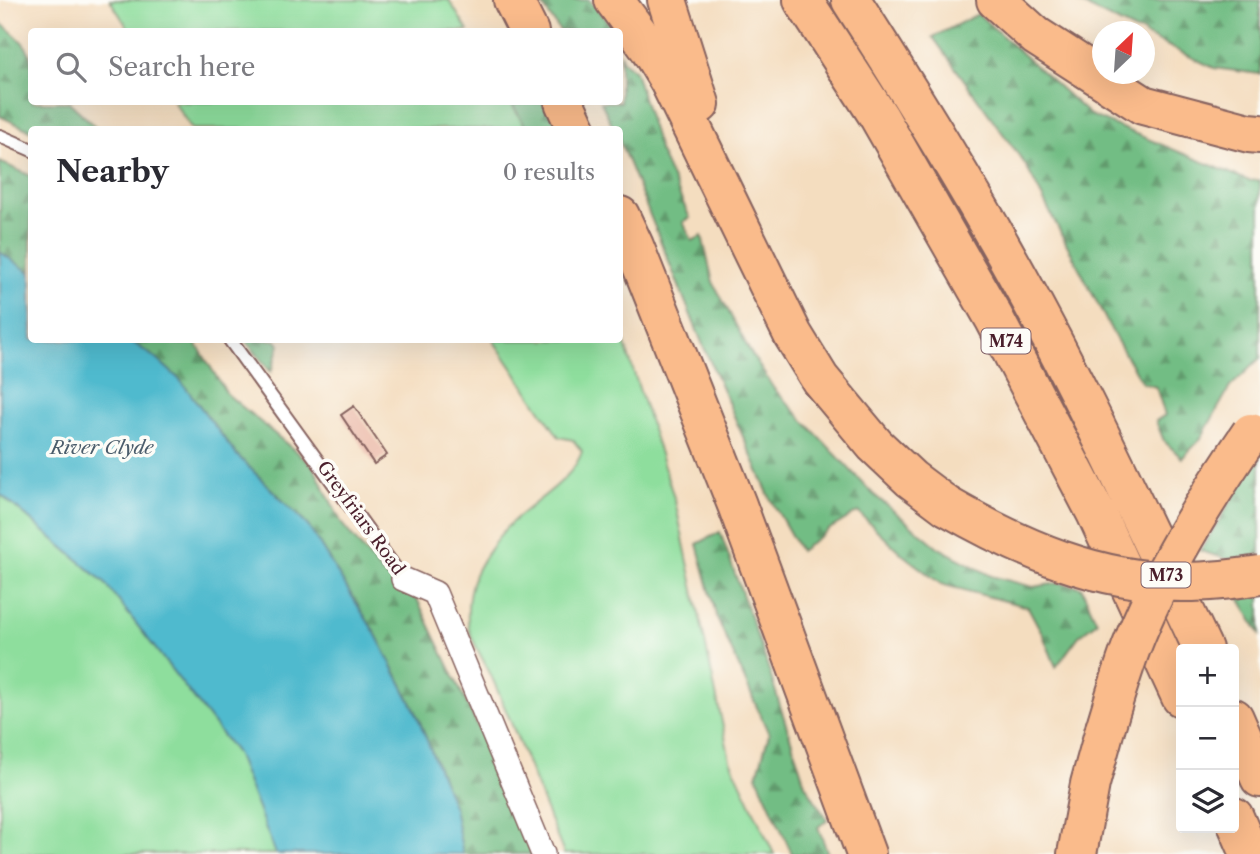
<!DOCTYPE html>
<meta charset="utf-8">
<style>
:root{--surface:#fff;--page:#f7f7f7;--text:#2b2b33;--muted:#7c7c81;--line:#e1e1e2}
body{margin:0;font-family:"Libre Caslon Text",serif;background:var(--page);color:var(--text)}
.controls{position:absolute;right:21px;bottom:21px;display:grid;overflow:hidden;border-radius:7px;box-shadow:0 7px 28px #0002}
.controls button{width:63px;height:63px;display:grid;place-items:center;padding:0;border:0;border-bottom:2px solid var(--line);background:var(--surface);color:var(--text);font:35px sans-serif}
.compass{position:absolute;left:1092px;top:21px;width:63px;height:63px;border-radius:50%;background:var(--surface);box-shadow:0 7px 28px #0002;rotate:25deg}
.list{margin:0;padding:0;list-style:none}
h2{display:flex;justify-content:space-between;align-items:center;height:91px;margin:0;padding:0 28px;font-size:30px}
h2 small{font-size:23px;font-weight:400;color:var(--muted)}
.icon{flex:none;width:38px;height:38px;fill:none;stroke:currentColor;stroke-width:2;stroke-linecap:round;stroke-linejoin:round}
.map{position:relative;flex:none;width:1260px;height:854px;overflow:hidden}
.search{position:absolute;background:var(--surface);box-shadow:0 7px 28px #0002;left:28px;top:28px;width:595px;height:77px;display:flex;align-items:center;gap:18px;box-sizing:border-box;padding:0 24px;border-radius:7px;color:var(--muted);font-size:26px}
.panel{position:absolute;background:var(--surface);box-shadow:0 7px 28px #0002;left:28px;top:126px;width:595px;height:217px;border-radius:7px}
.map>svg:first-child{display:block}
.grass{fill:#8ede9d;stroke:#6c7e64;stroke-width:2}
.forest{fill:url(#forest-firs);stroke:#5e6e58;stroke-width:2}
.water{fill:#50bace;stroke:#4d6c7c;stroke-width:2}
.building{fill:#eab5a3}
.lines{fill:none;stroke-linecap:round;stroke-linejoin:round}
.lane-casing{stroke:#86625f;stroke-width:16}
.street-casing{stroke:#86625f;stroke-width:26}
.highway-casing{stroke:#86625f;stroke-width:42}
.lane{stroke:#fff;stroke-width:12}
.street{stroke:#fff;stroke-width:23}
.highway{stroke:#fabb8b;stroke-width:38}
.highway-bridge-casing{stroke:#86625f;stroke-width:42;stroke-linecap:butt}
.highway-bridge{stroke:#fabb8b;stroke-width:38}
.labels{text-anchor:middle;stroke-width:7;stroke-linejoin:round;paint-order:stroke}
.shield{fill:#fdfcf7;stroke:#806168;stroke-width:2}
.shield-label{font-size:16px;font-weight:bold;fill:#4a1f2b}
.street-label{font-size:18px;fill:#4a1f2b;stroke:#fdfcf7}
.water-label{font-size:19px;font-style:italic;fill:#4c5d6c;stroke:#fdfcf7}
</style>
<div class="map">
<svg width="1260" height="854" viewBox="0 0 1260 854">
<defs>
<pattern id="forest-firs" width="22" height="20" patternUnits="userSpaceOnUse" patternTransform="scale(1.75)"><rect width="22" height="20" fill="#72bd84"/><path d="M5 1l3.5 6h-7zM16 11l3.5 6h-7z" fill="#60996c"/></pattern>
</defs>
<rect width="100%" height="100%" fill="#fdfcf7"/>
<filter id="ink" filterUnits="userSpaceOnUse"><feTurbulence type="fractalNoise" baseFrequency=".0143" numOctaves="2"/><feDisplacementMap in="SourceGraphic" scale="14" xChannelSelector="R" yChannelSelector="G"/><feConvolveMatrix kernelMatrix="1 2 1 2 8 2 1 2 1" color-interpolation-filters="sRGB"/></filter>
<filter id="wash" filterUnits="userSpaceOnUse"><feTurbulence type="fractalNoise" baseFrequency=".00686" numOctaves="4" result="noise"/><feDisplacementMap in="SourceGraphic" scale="28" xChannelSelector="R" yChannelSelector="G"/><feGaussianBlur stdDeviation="1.57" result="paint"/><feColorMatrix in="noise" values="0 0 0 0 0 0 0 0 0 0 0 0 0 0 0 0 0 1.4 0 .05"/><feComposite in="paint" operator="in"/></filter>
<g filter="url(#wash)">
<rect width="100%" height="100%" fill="#f4ddbf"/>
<!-- grass -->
<path class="grass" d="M110,0H449L468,31H130Z
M174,102H510L527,129H192Z
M620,329L675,501L730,760L774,854H564C540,796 518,737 493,680C487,665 468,637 468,622C466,581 478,565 501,534C520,508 573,484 582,451L573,440L559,437L493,340H620Z
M0,494L104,582L236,753L276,854H0Z"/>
<!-- forest -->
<path class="forest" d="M539,0H589L611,25L613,31H560Z
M1073,0H1260V74L1214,68L1145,35L1144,32L1136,31Z
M978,14L1090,115L1249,181L1260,180V358L1230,387L1200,440L1182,458L1164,441L1156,421L1165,415L1156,387L1142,383L1116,339L1025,164L933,37Z
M0,23C38,50 32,58 32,102H69L98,129L31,131L0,116Z
M620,52L622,60L635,71L659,150L690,218L683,222L692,241L702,236L713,282L749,350L774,389L873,494L939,548L991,576L1033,587L1059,583L1081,587L1097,622L1079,636L1056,667L1043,635L1028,607L941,584L903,555L858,512L828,530L800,551L770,498L703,345L620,142V130L614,129L601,102H620Z
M547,102L559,129H527L512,104Z
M0,162L31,176V273L0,252Z
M129,340H194L227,394L313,466L342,524L383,574L418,601L521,818L534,854H463L454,808L415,710L375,633L308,526L236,454L180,380L157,359Z
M245,340H275L280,345L271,372Z
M1260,456V555L1231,560L1200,551Z
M720,532L765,658L805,784L827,820L818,827L828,854H792L757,776L769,734L717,618L697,544Z
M1260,593V634L1238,596Z"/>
<!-- water -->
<path class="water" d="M0,252L31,273L32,340H129L157,359L180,380L236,454L308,526L375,633L415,710L454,808L463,854H276L236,753L104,582L0,494Z"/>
<g id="blocks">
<!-- building -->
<path class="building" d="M354,406L387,455L374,464L341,415Z"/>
</g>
</g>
<g filter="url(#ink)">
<use href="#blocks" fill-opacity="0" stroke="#86625f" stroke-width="2"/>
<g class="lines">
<defs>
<path id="lane" d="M0,136L32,150
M230,340L403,579"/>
<path id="street" d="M403,579L435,593L543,854"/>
<path id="highway" d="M513,0L529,32
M614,0L649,48L669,81L793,335L820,379L875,445L911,479L947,506
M667,0L700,104
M803,0L879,117L994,318L1096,513L1181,697
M851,0C899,75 946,150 990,227C1069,363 1135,507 1203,649
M996,0L1036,36L1143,105L1249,133L1260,134
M564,102L577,130
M620,216L634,246L737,505L866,854
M1234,718L1260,778
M1234,817L1250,854
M1077,854L1090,784L1105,729"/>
</defs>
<!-- lane casing -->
<use href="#lane" class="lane-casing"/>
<!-- street casing -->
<use href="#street" class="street-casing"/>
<!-- highway casing -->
<use href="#highway" class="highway-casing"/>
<!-- lane -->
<use href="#lane" class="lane"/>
<!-- street -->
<use href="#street" class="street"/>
<!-- highway -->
<use href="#highway" class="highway"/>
<defs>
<path id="highway-bridge" d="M947,506C1020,548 1099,583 1185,582C1210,582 1235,579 1260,575
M1105,729C1113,702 1121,675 1131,648C1160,572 1206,499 1251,433"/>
</defs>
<!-- highway-bridge casing -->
<use href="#highway-bridge" class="highway-bridge-casing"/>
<!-- highway-bridge -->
<use href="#highway-bridge" class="highway-bridge"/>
</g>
</g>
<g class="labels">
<!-- shield labels -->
<g class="shield">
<rect x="981.5" y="328.5" width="49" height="25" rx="5"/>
<rect x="1141.5" y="562.5" width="49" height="25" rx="5"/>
</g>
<g class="shield-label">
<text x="1006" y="347">M74</text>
<text x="1166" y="581">M73</text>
</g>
<!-- street labels -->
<g class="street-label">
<text transform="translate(361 518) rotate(54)" y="6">Greyfriars Road</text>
</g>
<!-- water labels -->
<g class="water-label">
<text x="102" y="454">River Clyde</text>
</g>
</g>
</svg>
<div class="controls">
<button>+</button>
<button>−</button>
<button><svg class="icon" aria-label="layers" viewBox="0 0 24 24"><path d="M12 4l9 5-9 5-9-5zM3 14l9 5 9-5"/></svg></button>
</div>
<svg class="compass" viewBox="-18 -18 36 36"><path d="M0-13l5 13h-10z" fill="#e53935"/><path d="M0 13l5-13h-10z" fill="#7c7c81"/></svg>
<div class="search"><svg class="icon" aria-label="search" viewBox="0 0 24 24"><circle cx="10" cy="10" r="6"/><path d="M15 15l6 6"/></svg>Search here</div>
<section class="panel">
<h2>Nearby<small>0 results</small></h2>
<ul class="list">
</ul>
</section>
</div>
